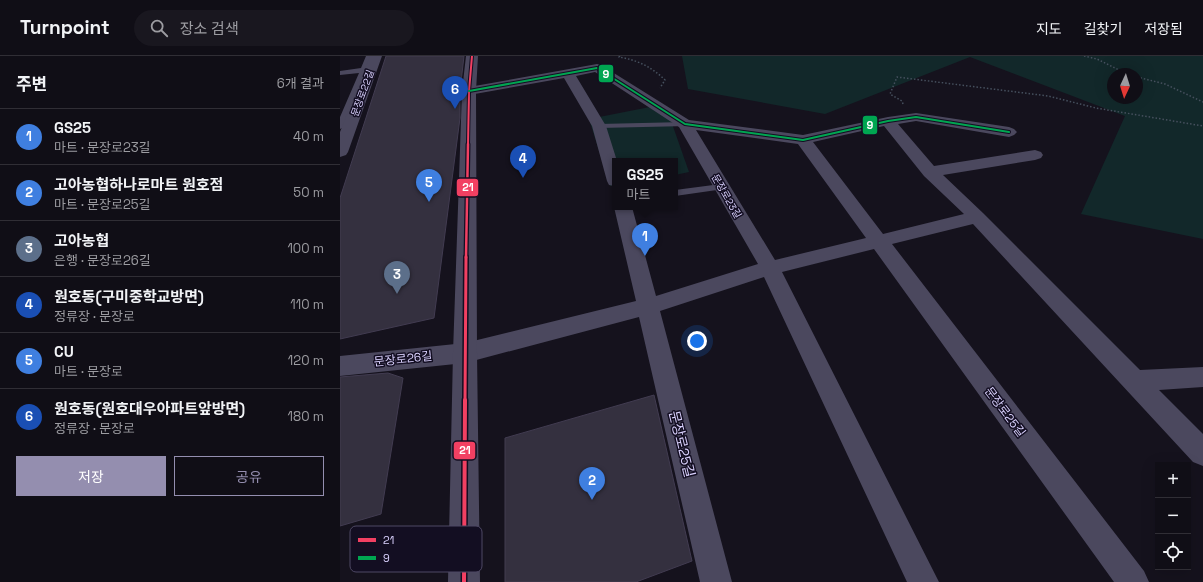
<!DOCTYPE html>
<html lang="ko">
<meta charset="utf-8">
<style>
:root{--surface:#100e16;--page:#19171f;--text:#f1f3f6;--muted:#9c9ca1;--line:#302e35;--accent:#948eaf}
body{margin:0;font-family:"Space Grotesk","Noto Sans KR",sans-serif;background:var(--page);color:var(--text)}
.controls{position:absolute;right:12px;bottom:12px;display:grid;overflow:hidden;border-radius:0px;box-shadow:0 4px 16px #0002}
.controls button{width:36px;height:36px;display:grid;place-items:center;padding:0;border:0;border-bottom:1px solid var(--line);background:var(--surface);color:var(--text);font:20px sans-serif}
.compass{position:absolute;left:767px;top:12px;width:36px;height:36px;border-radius:50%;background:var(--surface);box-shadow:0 4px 16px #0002;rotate:184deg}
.you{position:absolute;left:357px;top:285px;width:14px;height:14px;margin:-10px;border:3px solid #fff;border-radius:50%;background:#1a73e8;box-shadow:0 0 0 6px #1a73e833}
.badge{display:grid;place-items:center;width:26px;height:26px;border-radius:50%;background:var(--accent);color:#fff;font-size:13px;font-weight:700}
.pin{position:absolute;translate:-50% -33px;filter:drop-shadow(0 1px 2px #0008)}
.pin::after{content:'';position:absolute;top:21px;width:14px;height:12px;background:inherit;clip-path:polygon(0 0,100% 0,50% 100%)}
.popup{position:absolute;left:272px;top:102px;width:66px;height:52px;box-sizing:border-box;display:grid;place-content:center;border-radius:0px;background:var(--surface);filter:drop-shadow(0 1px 3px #0005);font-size:13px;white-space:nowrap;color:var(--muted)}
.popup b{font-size:15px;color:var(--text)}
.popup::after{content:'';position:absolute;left:50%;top:100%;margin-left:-8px;border:8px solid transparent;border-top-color:var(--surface)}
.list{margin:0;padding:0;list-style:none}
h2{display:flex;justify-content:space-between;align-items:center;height:52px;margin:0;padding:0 16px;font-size:17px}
h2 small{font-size:13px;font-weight:400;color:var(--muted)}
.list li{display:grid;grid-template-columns:26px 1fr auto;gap:12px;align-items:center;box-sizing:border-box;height:56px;padding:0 16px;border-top:1px solid var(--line)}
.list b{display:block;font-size:15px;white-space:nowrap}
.list p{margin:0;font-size:13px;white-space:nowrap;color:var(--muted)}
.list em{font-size:13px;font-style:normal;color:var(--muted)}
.actions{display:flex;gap:8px;padding:12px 16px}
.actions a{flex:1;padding:9px 0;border:1px solid var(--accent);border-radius:0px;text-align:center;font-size:14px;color:var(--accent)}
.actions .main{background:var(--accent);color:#fff}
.icon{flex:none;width:22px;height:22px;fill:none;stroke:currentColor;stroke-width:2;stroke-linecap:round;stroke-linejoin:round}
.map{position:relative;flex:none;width:863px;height:526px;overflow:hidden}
header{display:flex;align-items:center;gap:24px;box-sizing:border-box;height:56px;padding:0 20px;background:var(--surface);border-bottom:1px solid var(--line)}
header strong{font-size:19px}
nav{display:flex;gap:22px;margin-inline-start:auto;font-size:14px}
.search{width:280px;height:36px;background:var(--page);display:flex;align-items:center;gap:10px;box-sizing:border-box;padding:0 14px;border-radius:22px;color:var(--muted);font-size:15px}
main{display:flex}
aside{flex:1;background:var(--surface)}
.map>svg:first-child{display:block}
.green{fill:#12282a;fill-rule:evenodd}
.building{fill:#34303f;stroke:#423c51}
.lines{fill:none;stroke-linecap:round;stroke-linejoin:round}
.path{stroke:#46505e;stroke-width:1.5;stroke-dasharray:1.5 2;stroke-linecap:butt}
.service{fill:#4b485e;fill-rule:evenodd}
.minor{fill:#4b485e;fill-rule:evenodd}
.tertiary{fill:#4b485e;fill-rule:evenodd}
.bus-1-far3-casing{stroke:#130e22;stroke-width:4}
.bus-1-far2-casing{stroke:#130e22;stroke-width:5}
.bus-1-far1-casing{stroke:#130e22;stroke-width:6}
.bus-1-casing{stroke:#130e22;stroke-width:7}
.bus-2-casing{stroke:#130e22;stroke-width:4}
.bus-1-far3{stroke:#f24062;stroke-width:2}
.bus-1-far2{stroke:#f24062;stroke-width:2.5}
.bus-1-far1{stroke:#f24062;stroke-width:3}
.bus-1{stroke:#f24062;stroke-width:4}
.bus-2{stroke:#00a651;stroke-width:2}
.labels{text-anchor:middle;stroke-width:3;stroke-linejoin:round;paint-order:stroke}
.far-street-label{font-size:10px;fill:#d9d1fd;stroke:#130e22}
.street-label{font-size:12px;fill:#d9d1fd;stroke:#130e22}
.near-street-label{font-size:14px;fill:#d9d1fd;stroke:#130e22}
.key{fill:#130e22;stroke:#4e4864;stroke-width:1}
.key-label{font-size:11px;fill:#d9d1fd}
.line-badge{stroke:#130e22;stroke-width:1.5}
.badge-label{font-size:11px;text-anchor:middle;font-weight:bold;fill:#fff}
</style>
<header>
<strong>Turnpoint</strong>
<div class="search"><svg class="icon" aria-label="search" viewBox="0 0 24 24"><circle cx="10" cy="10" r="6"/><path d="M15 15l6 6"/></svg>장소 검색</div>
<nav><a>지도</a><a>길찾기</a><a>저장됨</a></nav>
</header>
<main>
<aside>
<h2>주변<small>6개 결과</small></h2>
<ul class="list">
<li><span class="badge" style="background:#3f7fe0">1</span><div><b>GS25</b><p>마트 · 문장로23길</p></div><em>40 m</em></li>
<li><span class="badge" style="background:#3f7fe0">2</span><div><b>고아농협하나로마트 원호점</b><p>마트 · 문장로25길</p></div><em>50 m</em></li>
<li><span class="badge" style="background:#5c6f8a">3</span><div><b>고아농협</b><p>은행 · 문장로26길</p></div><em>100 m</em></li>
<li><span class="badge" style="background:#1a4fb4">4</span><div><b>원호동(구미중학교방면)</b><p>정류장 · 문장로</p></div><em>110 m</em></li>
<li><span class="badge" style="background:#3f7fe0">5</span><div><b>CU</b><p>마트 · 문장로</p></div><em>120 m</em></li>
<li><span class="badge" style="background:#1a4fb4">6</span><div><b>원호동(원호대우아파트앞방면)</b><p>정류장 · 문장로</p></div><em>180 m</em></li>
</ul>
<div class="actions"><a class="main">저장</a><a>공유</a></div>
</aside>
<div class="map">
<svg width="863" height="526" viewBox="0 0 863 526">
<rect width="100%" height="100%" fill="#15121d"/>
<!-- green -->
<path class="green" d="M342,0H863V183L741,158L785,60L630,1L485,58L348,33ZM773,18H797V42H773Z
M315,50L329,59L349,116L335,119V105H275V129L270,130L249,63Z"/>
<!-- building -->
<path class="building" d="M46,0H124L120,35V62L94,262L0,283V142Z
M48,317L63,322L41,458L0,470V321Z
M314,339L352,505L296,526H165V382Z"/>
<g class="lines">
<!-- path -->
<path class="path" d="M280,0L279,1C297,4 312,11 325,24L320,32
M744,0L757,3L787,18
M797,21L825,28L863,46
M563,48L562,45L550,38L557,21L708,40L756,52L863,70"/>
<!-- service -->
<path class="service" d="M26,0H32L4,71L0,73V61L19,17L0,19V15L21,12Z
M345,66H348V70L259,72L255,70L259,68Z
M381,128L386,131L384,133L335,140V134Z"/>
<!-- minor -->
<path class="minor" d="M30,0H42L8,96L6,99L0,101V76Z
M257,8L261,9L349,64L463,79L548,61L576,57L669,71L674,73L677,76L674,79L669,81L576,65L558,68L594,110L695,94L701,96L703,99L701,102L695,104L603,119L643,157L800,314L863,311V331L819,334L863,378V410L853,406L633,168L552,188L804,515L809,526H774L534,193L442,216L599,526H567L424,221L320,255L392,526H360L299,261L125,307L0,320V300L125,287L296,245L274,151L275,150V151H292L316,240L418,208L339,71L255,16L236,20L266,70L277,105H275V130L269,129L267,125L252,70L224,22L129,39L124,38L122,35L124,32L129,31ZM544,70L584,120L624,158L543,178L473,86ZM356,74L458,88L526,182L435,204Z"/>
<!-- tertiary -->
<path class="tertiary" d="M126,0H138L136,35L137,297L140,526H108L113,297L122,35Z"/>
<defs>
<path id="bus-1-far3" d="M128,89L129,35L132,0"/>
<path id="bus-1-far2" d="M126,202L128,88"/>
<path id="bus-1-far1" d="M125,345L126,201"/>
<path id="bus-1" d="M124,526L125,344"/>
<path id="bus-2" d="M129,35L257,12L345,68L463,84L548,65L576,61L669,76"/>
</defs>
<!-- bus-1-far3 casing -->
<use href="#bus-1-far3" class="bus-1-far3-casing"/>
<!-- bus-1-far2 casing -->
<use href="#bus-1-far2" class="bus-1-far2-casing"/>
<!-- bus-1-far1 casing -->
<use href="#bus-1-far1" class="bus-1-far1-casing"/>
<!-- bus-1 casing -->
<use href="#bus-1" class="bus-1-casing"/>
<!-- bus-2 casing -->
<use href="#bus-2" class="bus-2-casing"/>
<!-- bus-1-far3 -->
<use href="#bus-1-far3" class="bus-1-far3"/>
<!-- bus-1-far2 -->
<use href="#bus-1-far2" class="bus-1-far2"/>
<!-- bus-1-far1 -->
<use href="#bus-1-far1" class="bus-1-far1"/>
<!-- bus-1 -->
<use href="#bus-1" class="bus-1"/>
<!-- bus-2 -->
<use href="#bus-2" class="bus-2"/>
</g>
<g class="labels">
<!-- far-street labels -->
<g class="far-street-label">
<text transform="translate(22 37) rotate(-70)" y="4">문장로22길</text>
<text transform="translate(387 140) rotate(60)" y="4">문장로23길</text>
</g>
<!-- street labels -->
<g class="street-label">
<text transform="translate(63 303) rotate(-6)" y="4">문장로26길</text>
<text transform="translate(665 356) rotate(53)" y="4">문장로25길</text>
</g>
<!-- near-street labels -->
<g class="near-street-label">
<text transform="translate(342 388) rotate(76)" y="5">문장로25길</text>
</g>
</g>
<!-- legend -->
<rect x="10" y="470" width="132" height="46" rx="6" class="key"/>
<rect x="18" y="482" width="18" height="4" fill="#f24062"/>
<rect x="18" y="500" width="18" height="4" fill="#00a651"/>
<g class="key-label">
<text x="43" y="488">21</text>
<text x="43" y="506">9</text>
</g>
<g class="line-badge">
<rect x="258" y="8" width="16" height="19" rx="4" fill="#00a651"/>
<rect x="522" y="59" width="16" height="20" rx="4" fill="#00a651"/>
<rect x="116" y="122" width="23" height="19" rx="4" fill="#f24062"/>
<rect x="113" y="385" width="23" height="19" rx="4" fill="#f24062"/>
</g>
<g class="badge-label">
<text x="266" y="22">9</text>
<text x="530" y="73">9</text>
<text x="128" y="135">21</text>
<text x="125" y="398">21</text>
</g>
</svg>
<div class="controls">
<button>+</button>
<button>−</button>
<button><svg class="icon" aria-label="locate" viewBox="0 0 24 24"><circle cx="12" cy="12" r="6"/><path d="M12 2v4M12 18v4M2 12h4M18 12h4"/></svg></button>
</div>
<svg class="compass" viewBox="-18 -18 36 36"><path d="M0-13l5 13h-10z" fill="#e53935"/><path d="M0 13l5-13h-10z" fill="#9c9ca1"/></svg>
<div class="you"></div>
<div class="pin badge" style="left:305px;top:200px;background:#3f7fe0">1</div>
<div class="popup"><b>GS25</b>마트</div>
<div class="pin badge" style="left:252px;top:444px;background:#3f7fe0">2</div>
<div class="pin badge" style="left:57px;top:238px;background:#5c6f8a">3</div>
<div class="pin badge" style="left:183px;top:122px;background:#1a4fb4">4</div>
<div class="pin badge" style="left:89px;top:146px;background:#3f7fe0">5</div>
<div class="pin badge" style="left:115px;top:53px;background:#1a4fb4">6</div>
</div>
</main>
